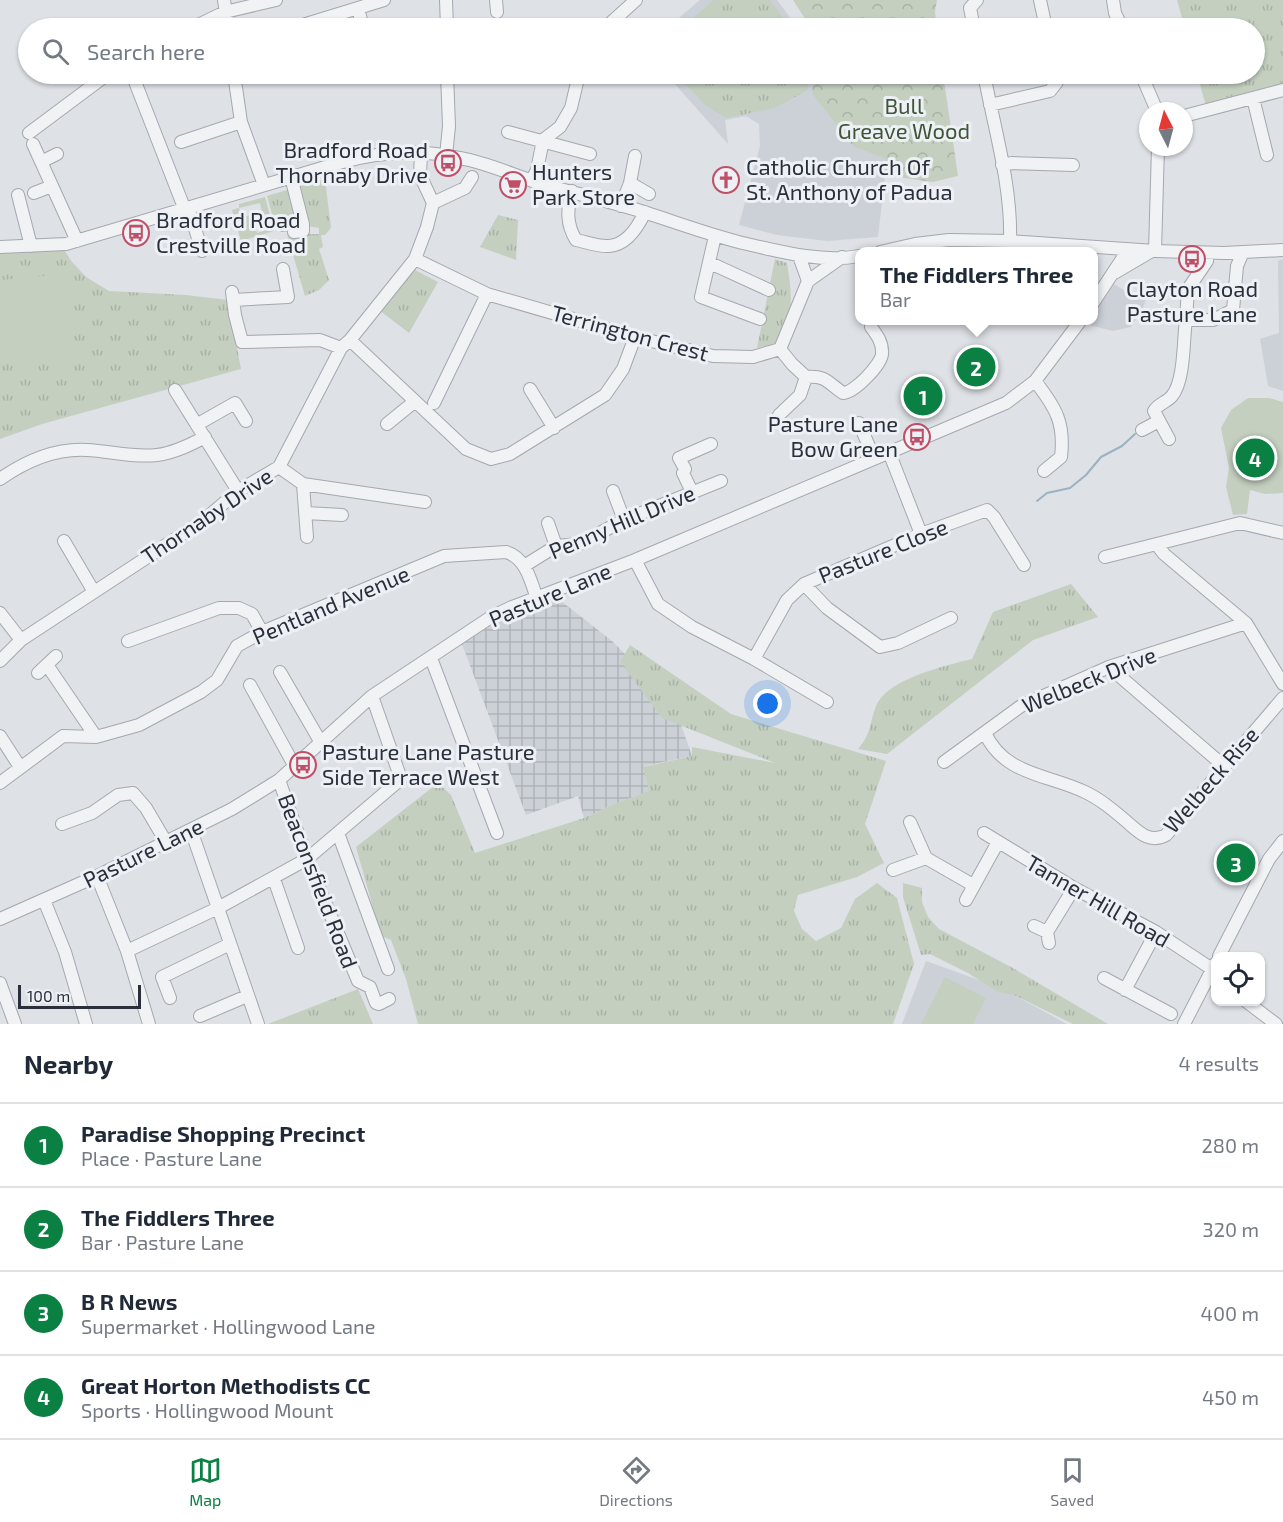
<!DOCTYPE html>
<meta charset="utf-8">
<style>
:root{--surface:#fff;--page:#f6f6f7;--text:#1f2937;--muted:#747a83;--line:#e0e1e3;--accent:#0b8043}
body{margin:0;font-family:"Exo 2",sans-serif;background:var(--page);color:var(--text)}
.controls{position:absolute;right:18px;bottom:18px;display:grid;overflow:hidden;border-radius:12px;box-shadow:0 2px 4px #0004}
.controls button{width:54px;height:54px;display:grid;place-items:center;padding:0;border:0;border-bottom:2px solid var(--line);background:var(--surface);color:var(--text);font:30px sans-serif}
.compass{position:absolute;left:1139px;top:102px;width:54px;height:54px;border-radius:50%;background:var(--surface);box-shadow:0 2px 4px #0004;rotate:354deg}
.scale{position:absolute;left:18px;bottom:15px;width:123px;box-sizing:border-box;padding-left:6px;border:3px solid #29303b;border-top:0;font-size:16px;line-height:21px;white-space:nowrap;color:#29303b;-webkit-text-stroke:4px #edf0f4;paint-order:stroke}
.you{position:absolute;left:768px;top:704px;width:21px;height:21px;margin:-15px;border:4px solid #fff;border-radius:50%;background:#1a73e8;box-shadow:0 0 0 9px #1a73e833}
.badge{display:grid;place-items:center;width:39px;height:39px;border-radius:50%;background:var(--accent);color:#fff;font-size:20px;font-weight:700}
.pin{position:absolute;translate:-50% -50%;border:3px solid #fff;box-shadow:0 2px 6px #0006}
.popup{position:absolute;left:855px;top:247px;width:243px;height:78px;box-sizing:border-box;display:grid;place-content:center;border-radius:12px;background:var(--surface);filter:drop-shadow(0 2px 4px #0005);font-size:20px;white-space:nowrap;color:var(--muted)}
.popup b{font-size:22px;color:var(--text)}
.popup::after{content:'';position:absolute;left:50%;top:100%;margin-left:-12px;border:12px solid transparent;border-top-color:var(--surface)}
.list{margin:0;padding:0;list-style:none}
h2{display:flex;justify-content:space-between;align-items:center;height:78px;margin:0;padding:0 24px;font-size:26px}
h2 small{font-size:20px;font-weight:400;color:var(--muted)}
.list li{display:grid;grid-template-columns:39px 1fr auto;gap:18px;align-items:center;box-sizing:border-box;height:84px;padding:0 24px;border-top:2px solid var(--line)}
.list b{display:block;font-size:22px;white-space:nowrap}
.list p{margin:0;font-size:20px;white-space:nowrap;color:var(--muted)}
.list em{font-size:20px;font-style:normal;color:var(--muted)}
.icon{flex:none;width:33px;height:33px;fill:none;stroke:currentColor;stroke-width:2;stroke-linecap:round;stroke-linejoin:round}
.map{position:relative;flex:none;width:1283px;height:1024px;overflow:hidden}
.search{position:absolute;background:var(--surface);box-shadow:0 2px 4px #0004;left:18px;right:18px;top:18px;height:66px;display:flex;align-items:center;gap:15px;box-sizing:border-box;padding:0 21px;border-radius:33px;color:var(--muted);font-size:22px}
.sheet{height:414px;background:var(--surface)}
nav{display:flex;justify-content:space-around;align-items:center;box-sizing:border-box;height:84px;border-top:2px solid var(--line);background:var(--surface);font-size:16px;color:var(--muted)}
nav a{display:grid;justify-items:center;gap:3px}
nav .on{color:var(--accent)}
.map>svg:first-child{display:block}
.built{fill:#ccd1d7}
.industrial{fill:url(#industrial-grid)}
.grass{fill:url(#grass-tufts)}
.forest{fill:url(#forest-crowns)}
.garden{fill:#c4cfc0;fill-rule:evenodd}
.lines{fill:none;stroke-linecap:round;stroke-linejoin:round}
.stream{stroke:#9cb1c2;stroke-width:2}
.minor-casing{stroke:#a4a8af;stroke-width:14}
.minor{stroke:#f0f2f4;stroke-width:12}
.labels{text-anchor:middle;stroke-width:6;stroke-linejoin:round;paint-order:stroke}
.park-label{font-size:22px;fill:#3f5537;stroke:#edf0f4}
.poi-label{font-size:22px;fill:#29303b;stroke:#edf0f4;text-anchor:start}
.street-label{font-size:22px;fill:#29303b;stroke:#edf0f4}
</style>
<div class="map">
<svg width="1283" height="1024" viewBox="0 0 1283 1024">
<defs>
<pattern id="industrial-grid" width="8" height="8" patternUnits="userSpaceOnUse" patternTransform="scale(1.5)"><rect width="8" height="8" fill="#ccd1d7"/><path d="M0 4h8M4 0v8" fill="none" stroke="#afb4b9"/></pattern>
<pattern id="grass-tufts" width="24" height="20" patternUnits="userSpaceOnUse" patternTransform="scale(1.5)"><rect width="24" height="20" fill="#c4cfc0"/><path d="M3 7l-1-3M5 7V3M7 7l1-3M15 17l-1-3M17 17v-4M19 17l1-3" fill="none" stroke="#a8b2a6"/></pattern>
<pattern id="forest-crowns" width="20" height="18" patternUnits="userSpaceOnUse" patternTransform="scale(1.5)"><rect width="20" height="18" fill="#c4cfc0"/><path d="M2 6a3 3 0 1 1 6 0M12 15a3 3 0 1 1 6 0" fill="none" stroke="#a8b2a6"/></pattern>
</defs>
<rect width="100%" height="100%" fill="#dee1e6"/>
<!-- built -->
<path class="built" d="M700,0H777L798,28H667Z
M666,74H818L812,94L853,146L887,156L878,237L827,241L777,235L739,225L760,146L759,124L746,116L725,120L728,144Z
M1283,259V391L1268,386L1260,339L1279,333L1278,261Z
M1114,284L1133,296H1147L1143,308L1131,327L1113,331L1089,325L1090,321L1093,320V313Z
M926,961L1001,988L1067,1024H902Z"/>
<!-- industrial -->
<path class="industrial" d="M556,597L612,641L673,702L692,756L644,766L650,791L614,804L584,818L578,796L526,815L462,644L501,619Z"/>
<!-- grass -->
<path class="grass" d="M713,0H770L791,28H683Z
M1177,0H1283V86L1206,106L1197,74H1254V28H1185Z
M676,74H806L808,90L775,108L726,118L705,105Z
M325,179L331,228L325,235H321L323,247L319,249L329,280L319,290L305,296L287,234H319V228L307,226L297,187Z
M290,189L298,224L291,232H281L276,228L267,196Z
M498,215L518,220L516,260L480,247Z
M64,250L72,262L86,277L109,291L186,295L228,300L241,369L42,424L0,439V253Z
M775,259L787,263C791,287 797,325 775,343C770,346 762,346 757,348Z
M415,270L438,282L409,333L379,310Z
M1071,584L1098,617L1033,640L887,754L858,749C873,732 869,720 878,702C892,678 947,665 972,659L993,612Z
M630,645L731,714L886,761L865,824L884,863L857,877L798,895L794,911L802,929L816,941L841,928L855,899L877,883L897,898L914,964L893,1024H418L406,979L391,940L381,936L356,847L438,783L451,795L475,853L584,818L614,804L649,791L643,767L692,756V747L775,763L662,718L620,662Z
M903,883L922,888V902L928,917L939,929L1011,967L1108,1024H1073L1014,995L998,992L968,973L930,954L921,955L903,897Z
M358,989L373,1024H268Z"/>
<!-- forest -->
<path class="forest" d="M793,0H937L935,12L937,28H811Z
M814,74H943L958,176L933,182L883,175L886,159L853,146L812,94Z"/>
<!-- garden -->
<path class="garden" d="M265,197L274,231L241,241L232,210L239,208V204ZM260,203L266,230L257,233L252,215L242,217L239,208Z
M66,274L74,355L0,362V280Z
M1248,398H1269L1283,402V493L1265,494L1250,490L1247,514L1233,515L1226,487L1229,468L1221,428L1231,410Z
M945,977L986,998L973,1024H921Z"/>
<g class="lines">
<!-- stream -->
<path class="stream" d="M1037,501L1047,493L1070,488L1086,475L1101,457L1122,446L1135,434"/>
<defs>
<path id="minor" d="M224,0L228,28
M446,0L447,28
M496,0L497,12
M1040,0L1046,28
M1113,0L1115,13L1122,28
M358,8L363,28
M192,28L225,12L276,0
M293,28L384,0
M605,28L636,0
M974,28L970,8L977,0
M132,74L185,210
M234,74L241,122L264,185
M468,74L505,77
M984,74C994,127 1012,187 1010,241
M1141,74L1157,111
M1253,98L1267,155
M990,105L1050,91L1057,82L1055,74
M1184,116L1283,90
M508,132L590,154
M29,133L108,74
M181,142L241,122
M33,144L77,241
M421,154L420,175L433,203
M446,156L449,126L447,74
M41,162L57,154
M1002,165L1012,163L1073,165
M291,177L303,224V231L294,232
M532,180L537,170L543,140L560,127L571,108L579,74
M630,183L649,194
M572,191C567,209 566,224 576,240C586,242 599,247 609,246C626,245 638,227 645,212
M34,193L52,186
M18,195L31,246
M621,206L630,183L635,156
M185,210L191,216L202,251
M715,236L701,297L760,319
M0,247L66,244L339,163C378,152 420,149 460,158C488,163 515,176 542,184C577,194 613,202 647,213C681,224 713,236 747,244C781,252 824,263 859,256
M1155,251L1158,147
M880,252L915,244L949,240L1010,241L1155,251L1224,253L1283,250
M1207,253V261L1188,289L1186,320H1213L1233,310L1237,266L1243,252
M799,256L808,281L842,257
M415,259L487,294L635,337L713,356L753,357L780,349L808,281
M710,263L769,290
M1116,272L1150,252
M232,292L235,315L242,342L320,340L341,348
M233,300L288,297L283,269
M1093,303L1128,250
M350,340L466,449L491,459L510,454L605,395L623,369L635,337
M806,377C826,375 828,383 843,393C854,393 881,365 882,354C883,343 877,335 871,327
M1035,381C1056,408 1065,423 1061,457L1044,471
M530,389L554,428
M175,390L238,491
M434,403L487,294
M779,415L800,395L806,377L792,364L780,349
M859,423L874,458
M198,424L235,403L246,421
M387,424L414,402
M1142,430L1159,421
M1169,439L1154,411C1158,404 1167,402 1172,396C1185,380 1183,340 1186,320
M889,452L921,534
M279,467L303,484L425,502
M0,479C26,461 55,448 87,450C110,451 133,458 157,455C174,453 190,445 205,437
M303,484L307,537
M613,491L624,520
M692,492L683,473L685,469L679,458L711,444
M306,513L342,515
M548,523L556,546
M64,541L94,592
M1157,545L1164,554L1246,623L1283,684
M1105,557L1240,523L1283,533
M635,560L658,604L692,627L754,659L827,702
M524,566L556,546L579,544L624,520L721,481
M804,584L827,608L880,647L898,643L951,618
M0,613L21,640
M128,641L219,608H239L252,614L262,632
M431,658L497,833
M754,659L787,600L804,584L921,534L987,510L994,517L1024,565
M0,661L21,640L204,520L238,491L279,467L341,348L350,340L415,259L427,227L433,203L465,188L472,177
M47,665L96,737
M1109,667L1224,766
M280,672L320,741
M38,673L56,656
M250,685L294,765
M985,733C1004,775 1047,774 1085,792C1100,799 1113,810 1126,821C1139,832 1149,844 1166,835L1283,698
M0,736L20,767
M944,762L1021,706L1109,667L1246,623
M279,780L307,859L358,981L370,987L376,1003L379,1004L389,999
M0,783L63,736L96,737L139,725L201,692L217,680L237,646L262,632L444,556L506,552C526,558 531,581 537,599
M910,822L926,858L973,885
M62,824L92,813L118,795L133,793L146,808L166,842
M191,830L258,1024
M338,833L388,969
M984,833L1074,888L1156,932L1212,969
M893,870L926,858
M97,876L127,951L149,1024
M274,879L298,948
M44,900L65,952L86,1024
M966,900L998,842
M0,919L97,876L232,809L279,780L372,696L491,617L512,607L635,560L1006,403L1035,381L1081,320
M1034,926L1047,932L1049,943
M1047,932L1074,888
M127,951L218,908L307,859L401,779L372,696
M1219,956L1269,859L1283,841
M1104,978L1171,1014
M0,983L15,1024
M1125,990L1156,932
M170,998L162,977L230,944
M1247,1002L1276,1024
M200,1016L247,996
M1184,1024L1215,964"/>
</defs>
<!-- minor casing -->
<use href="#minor" class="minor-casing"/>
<!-- minor -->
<use href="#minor" class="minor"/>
</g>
<!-- icons -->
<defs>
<symbol id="bus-ring" viewBox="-11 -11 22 22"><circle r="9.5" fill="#edf0f4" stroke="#bf4f66" stroke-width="1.5"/><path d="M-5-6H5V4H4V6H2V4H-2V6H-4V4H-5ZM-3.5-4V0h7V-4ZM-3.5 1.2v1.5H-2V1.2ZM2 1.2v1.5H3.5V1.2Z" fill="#bf4f66"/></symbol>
<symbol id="church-ring" viewBox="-11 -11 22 22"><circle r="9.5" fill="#edf0f4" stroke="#bf4f66" stroke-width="1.5"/><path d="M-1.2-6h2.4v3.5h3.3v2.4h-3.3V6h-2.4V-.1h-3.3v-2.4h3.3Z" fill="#bf4f66"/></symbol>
<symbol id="supermarket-ring" viewBox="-11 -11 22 22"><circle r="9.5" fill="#edf0f4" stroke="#bf4f66" stroke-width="1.5"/><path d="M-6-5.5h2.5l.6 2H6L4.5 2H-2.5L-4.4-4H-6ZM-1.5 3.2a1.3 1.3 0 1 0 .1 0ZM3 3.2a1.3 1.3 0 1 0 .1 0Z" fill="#bf4f66"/></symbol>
</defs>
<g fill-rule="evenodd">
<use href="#bus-ring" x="433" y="148" width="30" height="30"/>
<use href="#church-ring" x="711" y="165" width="30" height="30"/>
<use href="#supermarket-ring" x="498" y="170" width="30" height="30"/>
<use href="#bus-ring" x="121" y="218" width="30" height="30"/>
<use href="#bus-ring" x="1177" y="244" width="30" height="30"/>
<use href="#bus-ring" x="902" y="422" width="30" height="30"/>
<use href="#bus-ring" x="288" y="750" width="30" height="30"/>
</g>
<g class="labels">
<!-- park labels -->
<g class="park-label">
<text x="904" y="114">Bull<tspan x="904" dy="25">Greave Wood</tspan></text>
</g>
<!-- poi labels -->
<g class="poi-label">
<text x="428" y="158" text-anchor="end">Bradford Road<tspan x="428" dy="25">Thornaby Drive</tspan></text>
<text x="746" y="175">Catholic Church Of<tspan x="746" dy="25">St. Anthony of Padua</tspan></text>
<text x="532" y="180">Hunters<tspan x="532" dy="25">Park Store</tspan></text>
<text x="156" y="228">Bradford Road<tspan x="156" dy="25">Crestville Road</tspan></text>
<text x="1192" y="297" text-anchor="middle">Clayton Road<tspan x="1192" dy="25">Pasture Lane</tspan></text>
<text x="898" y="432" text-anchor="end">Pasture Lane<tspan x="898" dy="25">Bow Green</tspan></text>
<text x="322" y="760">Pasture Lane Pasture<tspan x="322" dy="25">Side Terrace West</tspan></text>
</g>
<!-- street labels -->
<g class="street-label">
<text transform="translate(630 333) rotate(15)" y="8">Terrington Crest</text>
<text transform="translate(207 516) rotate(-34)" y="8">Thornaby Drive</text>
<text transform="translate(622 522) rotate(-23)" y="8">Penny Hill Drive</text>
<text transform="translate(883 551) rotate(-22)" y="8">Pasture Close</text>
<text transform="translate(550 595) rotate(-23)" y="8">Pasture Lane</text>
<text transform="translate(331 605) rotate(-23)" y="8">Pentland Avenue</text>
<text transform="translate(1089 680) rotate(-22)" y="8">Welbeck Drive</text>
<text transform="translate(1211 780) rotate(-49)" y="8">Welbeck Rise</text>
<text transform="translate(143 853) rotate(-26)" y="8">Pasture Lane</text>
<text transform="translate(318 881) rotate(69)" y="8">Beaconsfield Road</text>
<text transform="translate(1098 901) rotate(30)" y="8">Tanner Hill Road</text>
</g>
</g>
</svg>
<div class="controls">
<button><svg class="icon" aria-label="locate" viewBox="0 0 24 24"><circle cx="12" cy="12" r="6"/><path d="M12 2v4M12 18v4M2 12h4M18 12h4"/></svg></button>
</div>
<svg class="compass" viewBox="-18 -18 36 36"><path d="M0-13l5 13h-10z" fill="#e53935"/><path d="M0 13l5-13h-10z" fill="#747a83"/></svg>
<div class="scale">100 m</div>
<div class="you"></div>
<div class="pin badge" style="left:923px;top:396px">1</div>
<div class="pin badge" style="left:976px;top:367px">2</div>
<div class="popup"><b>The Fiddlers Three</b>Bar</div>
<div class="pin badge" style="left:1236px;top:863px">3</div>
<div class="pin badge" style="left:1255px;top:458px">4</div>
<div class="search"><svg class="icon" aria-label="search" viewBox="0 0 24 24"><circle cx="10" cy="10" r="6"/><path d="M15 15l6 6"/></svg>Search here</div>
</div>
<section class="sheet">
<h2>Nearby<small>4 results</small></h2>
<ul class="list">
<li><span class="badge">1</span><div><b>Paradise Shopping Precinct</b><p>Place · Pasture Lane</p></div><em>280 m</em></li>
<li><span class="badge">2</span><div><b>The Fiddlers Three</b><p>Bar · Pasture Lane</p></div><em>320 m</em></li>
<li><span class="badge">3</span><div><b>B R News</b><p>Supermarket · Hollingwood Lane</p></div><em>400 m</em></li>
<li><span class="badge">4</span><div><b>Great Horton Methodists CC</b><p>Sports · Hollingwood Mount</p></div><em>450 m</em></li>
</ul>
</section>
<nav>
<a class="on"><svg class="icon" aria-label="map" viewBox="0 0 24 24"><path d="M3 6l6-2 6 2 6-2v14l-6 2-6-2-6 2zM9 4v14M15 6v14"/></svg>Map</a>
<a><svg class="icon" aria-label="directions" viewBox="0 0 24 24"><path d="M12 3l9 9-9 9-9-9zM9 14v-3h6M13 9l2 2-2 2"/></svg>Directions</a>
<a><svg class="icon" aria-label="saved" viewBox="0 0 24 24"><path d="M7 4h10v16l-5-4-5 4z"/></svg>Saved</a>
</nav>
